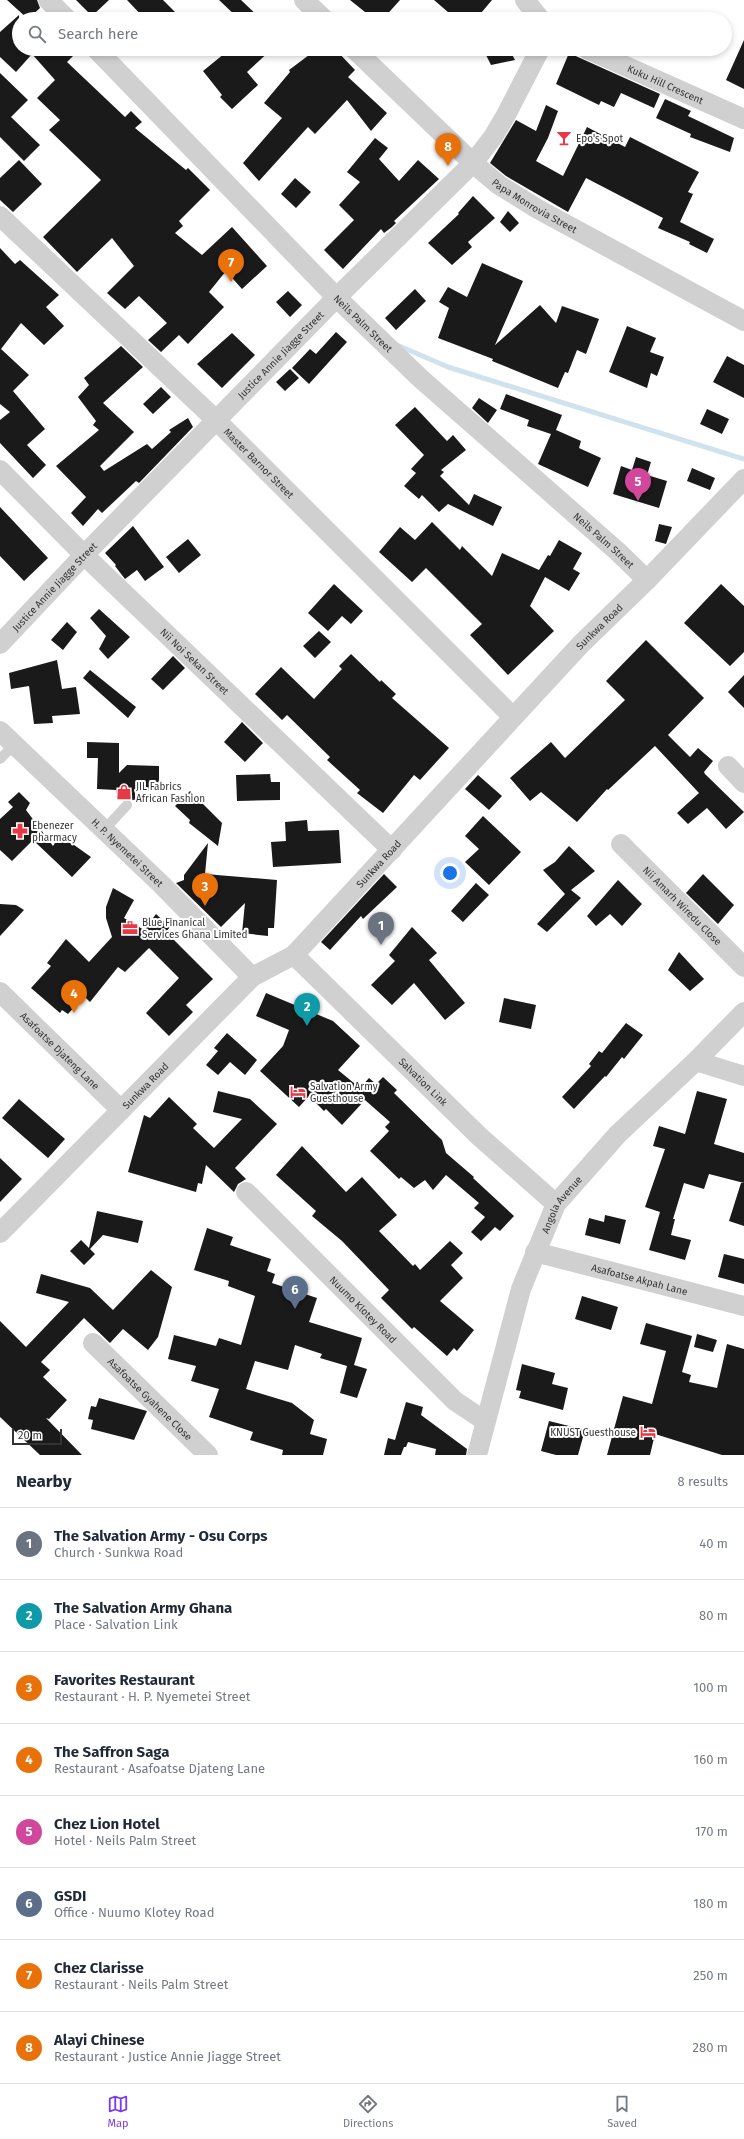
<!DOCTYPE html>
<meta charset="utf-8">
<style>
:root{--surface:#fff;--page:#f2f2f3;--text:#1f2937;--muted:#747a83;--line:#e0e1e3;--accent:#7c3aed}
body{margin:0;font-family:"Fira Sans",sans-serif;background:var(--page);color:var(--text)}
.scale{position:absolute;left:12px;bottom:10px;width:50px;box-sizing:border-box;padding-left:4px;border:2px solid #333;border-top:0;font-size:11px;line-height:14px;white-space:nowrap;color:#333;-webkit-text-stroke:3px #fff;paint-order:stroke}
.you{position:absolute;left:450px;top:873px;width:14px;height:14px;margin:-10px;border:3px solid #fff;border-radius:50%;background:#1a73e8;box-shadow:0 0 0 6px #1a73e833}
.badge{display:grid;place-items:center;width:26px;height:26px;border-radius:50%;background:var(--accent);color:#fff;font-size:13px;font-weight:700}
.pin{position:absolute;translate:-50% -33px;filter:drop-shadow(0 1px 2px #0008)}
.pin::after{content:'';position:absolute;top:21px;width:14px;height:12px;background:inherit;clip-path:polygon(0 0,100% 0,50% 100%)}
.list{margin:0;padding:0;list-style:none}
h2{display:flex;justify-content:space-between;align-items:center;height:52px;margin:0;padding:0 16px;font-size:17px}
h2 small{font-size:13px;font-weight:400;color:var(--muted)}
.list li{display:grid;grid-template-columns:26px 1fr auto;gap:12px;align-items:center;box-sizing:border-box;height:72px;padding:0 16px;border-top:1px solid var(--line)}
.list b{display:block;font-size:15px;white-space:nowrap}
.list p{margin:0;font-size:13px;white-space:nowrap;color:var(--muted)}
.list em{font-size:13px;font-style:normal;color:var(--muted)}
.icon{flex:none;width:22px;height:22px;fill:none;stroke:currentColor;stroke-width:2;stroke-linecap:round;stroke-linejoin:round}
.map{position:relative;flex:none;width:744px;height:1455px;overflow:hidden}
.search{position:absolute;background:var(--surface);box-shadow:0 2px 6px #0003;left:12px;right:12px;top:12px;height:44px;display:flex;align-items:center;gap:10px;box-sizing:border-box;padding:0 14px;border-radius:22px;color:var(--muted);font-size:15px}
.sheet{height:628px;background:var(--surface)}
nav{display:flex;justify-content:space-around;align-items:center;box-sizing:border-box;height:56px;border-top:1px solid var(--line);background:var(--surface);font-size:11px;color:var(--muted)}
nav a{display:grid;justify-items:center;gap:2px}
nav .on{color:var(--accent)}
.map>svg:first-child{display:block}
.lines{fill:none;stroke-linecap:round;stroke-linejoin:round}
.stream{stroke:#cfe2ee;stroke-width:5}
.building{fill:#1a1a1a}
.service{stroke:#d0d0d0;stroke-width:10}
.minor{stroke:#d0d0d0;stroke-width:20}
.labels{text-anchor:middle;stroke-width:4;stroke-linejoin:round;paint-order:stroke}
.street-label{font-size:10px;fill:#333;stroke:#fff}
.poi-label{font-size:10px;fill:#333;stroke:#fff;text-anchor:start}
</style>
<div class="map">
<svg width="744" height="1455" viewBox="0 0 744 1455">
<rect width="100%" height="100%" fill="#fff"/>
<g class="lines">
<!-- stream -->
<path class="stream" d="M397,345L448,367L744,459"/>
</g>
<!-- building -->
<path class="building" d="M7,0H37L40,8L28,19Z
M76,0H109L92,16Z
M127,0H163L182,19H145Z
M219,0H241L261,19H239Z
M350,0H400L383,19H359L365,12Z
M434,0H492L476,19H456Z
M19,15V49H80L67,62L125,117L131,111L142,122L135,128L186,170L188,168L210,190L179,221L183,226L175,233L202,255L232,227L267,266L242,289L226,271L209,292L224,307L188,344L179,335L161,352L148,340L167,323L139,296L125,309L107,293L134,266L112,238L77,272L43,237L101,180L49,130L60,120L37,98L55,80L32,54L16,72L0,57V32Z
M744,40V89L726,80Z
M230,49H272L247,72L258,85L232,109L220,97L222,95L203,71Z
M317,49H335L355,70L348,77L387,113L371,131L347,100L315,134L308,127L259,181L243,163L282,118L264,103L290,72L289,70Z
M483,49H509L515,60L491,65Z
M569,53L660,94L654,108L621,93L614,107L601,101L599,105L556,84Z
M0,73L28,100L11,117L40,145L24,161L0,137Z
M665,99L691,111L688,116L734,138L730,152L690,137L691,134L656,118Z
M546,105L558,111L548,138L536,161L563,176L587,127L625,147L630,137L699,172L688,192L693,194L680,222L714,239L707,253L689,244L690,242L658,228L663,218L586,178L568,212L506,176L490,163L516,120L536,131Z
M375,138L388,148L379,159L399,181L418,160L439,179L394,221L396,223L392,227L384,233L381,229L343,269L324,250L354,220L339,205L360,182L347,172Z
M19,160L42,184L13,212L0,200V178Z
M295,178L311,192L296,208L281,194Z
M473,196L495,218L468,242L472,247L452,265L428,243L459,214L458,213Z
M508,211L519,223L510,232L500,222Z
M0,248L15,264L20,260L59,295L46,307L64,326L44,345L21,323L1,349L29,375L13,391L45,429L27,445L46,465L33,478L0,443V420L10,412L0,404Z
M482,263L523,281L495,345L540,305L556,323L562,306L599,319L586,354L577,350L568,373L565,372L558,388L492,361L493,359L438,338L449,308L439,302L448,287L467,297Z
M415,289L426,301L396,330L385,318Z
M288,291L302,305L290,317L276,302Z
M627,326L656,338L650,352L664,357L657,376L651,373L647,388L609,372Z
M336,332L347,342L309,384L292,368L310,349L316,354Z
M232,333L255,355L222,388L197,364Z
M121,346L143,367L103,403L134,432L100,466L104,471L147,444L152,449L171,432L169,430L188,418L193,427L139,483L136,481L102,513L98,509L83,526L71,513L86,497L56,466L99,430L93,425L96,421L78,397L89,385L84,378Z
M727,356L744,365V398L713,382Z
M290,369L299,378L285,391L276,382Z
M161,387L171,397L153,414L143,404Z
M506,394L562,415L556,430L581,441L579,448L601,458L588,487L538,464L551,434L527,426L529,420L500,409Z
M479,398L497,410L488,423L472,408Z
M415,407L447,441L453,435L466,450L441,470L444,472L440,476L469,505L474,494L502,507L493,526L448,504L439,512L422,495L419,499L404,486L416,473L411,469L424,455L395,425Z
M707,409L729,419L722,434L700,424Z
M636,457L651,462L647,475L667,481L659,508L613,494L621,466L632,470Z
M692,468L715,478L710,490L687,481Z
M0,507L48,558L24,581L0,556Z
M432,522L460,550L462,546L492,576L502,553L539,570L548,555L550,556L559,540L582,553L573,569L580,573L569,591L545,577L530,606L554,631L508,675L470,635L482,624L426,568L412,582L379,552L400,527L415,540Z
M659,524L672,527L666,544L655,541Z
M133,526L164,567L145,581L137,570L125,579L115,566L116,565L105,553Z
M188,539L201,555L179,573L166,557Z
M334,584L363,611L351,624L342,616L328,631L308,613Z
M721,584L744,606V652L730,666L684,623Z
M99,609L130,637L108,659L99,649L106,636L90,618Z
M67,622L77,632L63,650L51,640Z
M319,631L331,642L315,658L303,646Z
M646,640L704,698L668,735L690,757L698,748L713,761L704,772L705,774L744,812L726,829L707,808L688,824L677,813L699,793L655,746L608,790L607,789L577,822L541,792L530,801L510,778L551,742L565,758L625,700L606,681Z
M351,654L380,682L381,680L396,694L392,698L449,748L420,780L414,775L383,813L357,793L360,790L327,760L330,757L287,715L282,720L255,694L281,667L314,699L342,669L339,666Z
M173,656L185,668L163,690L151,679Z
M57,660L62,689L76,687L80,714L52,716L53,723L34,724L29,686L11,689L9,673Z
M90,670L136,707L128,718L83,678Z
M744,675V708L728,692Z
M242,722L263,743L245,762L224,742Z
M87,742L119,743V773L127,765L159,766V791L135,790V800L116,799V790L97,789L98,758H87Z
M270,774L271,782H280V800L237,801L236,775Z
M478,775L502,796L489,810L465,789Z
M190,791L222,823L218,846L189,823L190,820L175,806Z
M19,792L30,803L26,810L53,846L60,835L91,857L72,877L33,840L12,861L0,850V819L13,807L8,802Z
M483,816L521,852L489,885L465,862L479,849L465,836Z
M307,820L308,831L339,830L341,863L273,867L271,842L286,841L285,822Z
M208,843L205,874L277,880L274,928H268V936L242,933L245,903L221,927L176,883L184,880V875Z
M569,846L595,871L571,890L581,898L547,932L537,924L565,894L543,870L555,862Z
M384,874L397,887L363,919L361,916L330,950L321,942Z
M703,874L734,905L718,924L686,893Z
M618,880L642,904L622,926L610,914L596,926L587,916Z
M476,883L489,895L463,922L451,911Z
M113,888L134,900L124,918L144,930L156,914L170,927L166,932L213,979L186,1005L193,1012L169,1036L146,1013L179,978L149,948L125,972L118,967L90,1002L84,996L68,1014L62,1010L60,1013L31,988L51,966L47,963L66,939L89,962L112,937L106,918V907Z
M0,904L16,905L24,910L0,936Z
M412,927L437,953L429,960L465,1003L445,1020L414,983L392,1005L371,985L395,961L389,955Z
M679,952L704,979L690,991L668,970Z
M266,993L333,1021L360,1046L338,1070L360,1088L369,1078L376,1084L383,1077L397,1090L394,1093L442,1140L446,1153L474,1177L473,1178L514,1216L500,1231L495,1227L481,1241L471,1232L485,1217L474,1208L479,1203L446,1175L433,1190L425,1180L414,1188L401,1177L399,1179L370,1151L389,1131L385,1127L390,1122L365,1100L342,1125L326,1109L324,1111L309,1096L299,1107L260,1071L283,1046L289,1030L256,1016Z
M504,998L536,1005L531,1029L499,1022Z
M626,1023L643,1035L624,1059L622,1057L606,1077L605,1076L574,1109L562,1097L591,1066L589,1064L599,1051L602,1053Z
M227,1033L257,1060L245,1075L230,1062L218,1075L206,1065L218,1051L214,1048Z
M218,1091L250,1099L277,1124L235,1168L246,1179L238,1184L234,1192L206,1165L202,1184L198,1183L196,1192L128,1172L144,1115L150,1118L169,1097L197,1124L193,1128L214,1148L242,1119L213,1112Z
M697,1091L727,1099L714,1144L744,1153V1183L709,1174L704,1189L684,1183L673,1219H675L671,1235L691,1240L685,1260L649,1250L660,1212L645,1207L665,1149L653,1146L659,1126L685,1134Z
M19,1099L65,1139L48,1158L2,1118Z
M302,1146L346,1192L362,1177L397,1215L379,1231L413,1266L415,1264L420,1270L450,1241L463,1253L451,1265L463,1278L440,1301L474,1330L457,1351L454,1348L447,1356L414,1327L412,1329L381,1298L389,1290L342,1241L312,1216L316,1211L276,1175Z
M0,1158L22,1179L0,1202Z
M741,1183H744V1226L729,1221Z
M97,1211L143,1221L138,1243L103,1235L90,1249L95,1254L84,1265L70,1251L81,1240L89,1248Z
M605,1215L626,1220L620,1244L585,1235L589,1218L604,1222Z
M207,1228L233,1237L230,1245L271,1259L267,1271L275,1274L272,1283L317,1298L309,1322L362,1338L354,1365L367,1369L357,1398L340,1393L347,1366L320,1358L322,1354L295,1345L288,1370L255,1361L246,1389L292,1403L314,1420L310,1434L327,1439L323,1455H282L283,1450L250,1440L253,1432L209,1417L219,1389L191,1381L196,1366L168,1359L174,1335L216,1346L219,1338L241,1345L255,1296L228,1286L229,1281L194,1270Z
M724,1254L744,1259V1284L718,1277Z
M151,1270L172,1287L158,1337L148,1350L123,1329L110,1343L84,1318L41,1362L50,1370L43,1377L67,1400L49,1419L46,1418L82,1455H40L0,1417V1321L26,1347L69,1302L36,1293L41,1274L90,1288L113,1310Z
M582,1296L618,1307L611,1330L575,1319Z
M646,1323L692,1336L682,1372L691,1375L689,1382L717,1388L727,1344L744,1349V1455H722L655,1434L650,1455H607L623,1396L652,1404L666,1351L640,1344Z
M697,1334L717,1340L713,1352L694,1347Z
M522,1364L555,1373L552,1384L568,1388L563,1410L519,1398L521,1391L516,1390Z
M99,1398L147,1411L134,1440L91,1429L93,1420L88,1419L91,1406L96,1407Z
M406,1402L423,1407L421,1415L467,1449L466,1455H435L436,1449L408,1442L406,1447H404L401,1455H384L388,1438L395,1440Z
M549,1421L585,1430L578,1455H556L541,1451Z"/>
<g class="lines">
<!-- service -->
<path class="service" d="M0,759L14,745
M103,831L127,805"/>
<!-- minor -->
<g class="minor">
<path d="M48,0L67,19"/>
<path d="M304,0L324,19"/>
<path d="M525,0L540,19"/>
<path id="s1" d="M96,49L337,298L420,378L617,551L647,580"/>
<path id="s2" d="M354,49L473,163L499,185L536,208L744,321"/>
<path id="s3" d="M587,49L744,119"/>
<path id="s4" d="M0,216L217,421L513,717"/>
<path id="s5" d="M0,470L84,555L392,850"/>
<path id="s6" d="M0,644L84,555L338,296L473,163L493,137L506,115L540,49"/>
<path id="s7" d="M0,731L161,884L252,977"/>
<path d="M728,766L744,783"/>
<path id="s8" d="M621,844L744,967"/>
<path id="s9" d="M294,955L480,1137L556,1204"/>
<path id="s10" d="M0,992L121,1110"/>
<path d="M696,1061L744,1076"/>
<path id="s11" d="M246,1192L455,1401L485,1421"/>
<path id="s12" d="M0,1233L252,977L294,955L581,644L647,580L744,479"/>
<path id="s13" d="M535,1252L744,1306"/>
<path id="s14" d="M93,1343L208,1455"/>
<path id="s15" d="M477,1455L521,1289L556,1204L618,1134L696,1061L744,1012"/>
</g>
</g>
<!-- icons -->
<defs>
<symbol id="bar-bare" viewBox="-9 -9 18 18"><path d="M-6-5H6L.8 .8V4.5H3.5V6h-7V4.5H-.8V.8Z" fill="#e63946" stroke="#fff" stroke-width="2.5" paint-order="stroke"/></symbol>
<symbol id="shop-bare" viewBox="-9 -9 18 18"><path d="M-5-2.5h2.3a2.7 3.5 0 0 1 5.4 0H5L5.5 6h-11ZM-1.5-2.5h3a1.5 2.3 0 0 0-3 0Z" fill="#e63946" stroke="#fff" stroke-width="2.5" paint-order="stroke"/></symbol>
<symbol id="pharmacy-bare" viewBox="-9 -9 18 18"><path d="M-2-6h4v4h4v4h-4v4h-4v-4h-4v-4h4Z" fill="#e63946" stroke="#fff" stroke-width="2.5" paint-order="stroke"/></symbol>
<symbol id="office-bare" viewBox="-9 -9 18 18"><path d="M-6-3h4V-5.5h4V-3h4V5H-6ZM-1-4.5V-3h2v-1.5ZM-6 0V1H6V0Z" fill="#e63946" stroke="#fff" stroke-width="2.5" paint-order="stroke"/></symbol>
<symbol id="hotel-bare" viewBox="-9 -9 18 18"><path d="M-6-4.5h1.5V1H6V5H4.5V3h-9V5H-6ZM-4 0a1.8 1.8 0 1 1 3.6 0ZM.5 0V-2.5h3Q6-2.5 6 0Z" fill="#e63946" stroke="#fff" stroke-width="2.5" paint-order="stroke"/></symbol>
</defs>
<g fill-rule="evenodd">
<use href="#bar-bare" x="553" y="127" width="22" height="22"/>
<use href="#shop-bare" x="113" y="781" width="22" height="22"/>
<use href="#pharmacy-bare" x="9" y="820" width="22" height="22"/>
<use href="#office-bare" x="119" y="917" width="22" height="22"/>
<use href="#hotel-bare" x="287" y="1081" width="22" height="22"/>
<use href="#hotel-bare" x="637" y="1421" width="22" height="22"/>
</g>
<g class="labels">
<!-- street labels -->
<g class="street-label">
<text dy="4" stroke="none"><textPath href="#s3" startOffset="86">Kuku Hill Crescent</textPath></text>
<text dy="4" stroke="none"><textPath href="#s2" startOffset="240">Papa Monrovia Street</textPath></text>
<text dy="4" stroke="none"><textPath href="#s1" startOffset="383">Neils Palm Street</textPath></text>
<text dy="4" stroke="none"><textPath href="#s6" startOffset="403">Justice Annie Jiagge Street</textPath></text>
<text dy="4" stroke="none"><textPath href="#s4" startOffset="358">Master Barnor Street</textPath></text>
<text dy="4" stroke="none"><textPath href="#s1" startOffset="707">Neils Palm Street</textPath></text>
<text dy="4" stroke="none"><textPath href="#s6" startOffset="79">Justice Annie Jiagge Street</textPath></text>
<text dy="4" stroke="none"><textPath href="#s12" startOffset="855">Sunkwa Road</textPath></text>
<text dy="4" stroke="none"><textPath href="#s5" startOffset="273">Nii Noi Sekan Street</textPath></text>
<text dy="4" stroke="none"><textPath href="#s7" startOffset="176">H. P. Nyemetei Street</textPath></text>
<text dy="4" stroke="none"><textPath href="#s12" startOffset="531">Sunkwa Road</textPath></text>
<text dy="4" stroke="none"><textPath href="#s8" startOffset="87">Nii Amarh Wiredu Close</textPath></text>
<text dy="4" stroke="none"><textPath href="#s10" startOffset="84">Asafoatse Djateng Lane</textPath></text>
<text dy="4" stroke="none"><textPath href="#s9" startOffset="181">Salvation Link</textPath></text>
<text dy="4" stroke="none"><textPath href="#s12" startOffset="207">Sunkwa Road</textPath></text>
<text dy="4" stroke="none"><textPath href="#s15" startOffset="266">Angola Avenue</textPath></text>
<text dy="4" stroke="none"><textPath href="#s13" startOffset="108">Asafoatse Akpah Lane</textPath></text>
<text dy="4" stroke="none"><textPath href="#s11" startOffset="166">Nuumo Klotey Road</textPath></text>
<text dy="4" stroke="none"><textPath href="#s14" startOffset="80">Asafoatse Gyahene Close</textPath></text>
</g>
<!-- poi labels -->
<g class="poi-label">
<text x="576" y="142">Epo's Spot</text>
<text x="136" y="790">JIL Fabrics<tspan x="136" dy="12">African Fashion</tspan></text>
<text x="32" y="829">Ebenezer<tspan x="32" dy="12">pharmacy</tspan></text>
<text x="142" y="926">Blue Finanical<tspan x="142" dy="12">Services Ghana Limited</tspan></text>
<text x="310" y="1090">Salvation Army<tspan x="310" dy="12">Guesthouse</tspan></text>
<text x="636" y="1436" text-anchor="end">KNUST Guesthouse</text>
</g>
</g>
</svg>
<div class="scale">20 m</div>
<div class="you"></div>
<div class="pin badge" style="left:381px;top:945px;background:#6b7280">1</div>
<div class="pin badge" style="left:307px;top:1026px;background:#0f9aa8">2</div>
<div class="pin badge" style="left:205px;top:906px;background:#e8710a">3</div>
<div class="pin badge" style="left:74px;top:1013px;background:#e8710a">4</div>
<div class="pin badge" style="left:638px;top:501px;background:#d1479c">5</div>
<div class="pin badge" style="left:295px;top:1309px;background:#5c6f8a">6</div>
<div class="pin badge" style="left:231px;top:282px;background:#e8710a">7</div>
<div class="pin badge" style="left:448px;top:166px;background:#e8710a">8</div>
<div class="search"><svg class="icon" aria-label="search" viewBox="0 0 24 24"><circle cx="10" cy="10" r="6"/><path d="M15 15l6 6"/></svg>Search here</div>
</div>
<section class="sheet">
<h2>Nearby<small>8 results</small></h2>
<ul class="list">
<li><span class="badge" style="background:#6b7280">1</span><div><b>The Salvation Army - Osu Corps</b><p>Church · Sunkwa Road</p></div><em>40 m</em></li>
<li><span class="badge" style="background:#0f9aa8">2</span><div><b>The Salvation Army Ghana</b><p>Place · Salvation Link</p></div><em>80 m</em></li>
<li><span class="badge" style="background:#e8710a">3</span><div><b>Favorites Restaurant</b><p>Restaurant · H. P. Nyemetei Street</p></div><em>100 m</em></li>
<li><span class="badge" style="background:#e8710a">4</span><div><b>The Saffron Saga</b><p>Restaurant · Asafoatse Djateng Lane</p></div><em>160 m</em></li>
<li><span class="badge" style="background:#d1479c">5</span><div><b>Chez Lion Hotel</b><p>Hotel · Neils Palm Street</p></div><em>170 m</em></li>
<li><span class="badge" style="background:#5c6f8a">6</span><div><b>GSDI</b><p>Office · Nuumo Klotey Road</p></div><em>180 m</em></li>
<li><span class="badge" style="background:#e8710a">7</span><div><b>Chez Clarisse</b><p>Restaurant · Neils Palm Street</p></div><em>250 m</em></li>
<li><span class="badge" style="background:#e8710a">8</span><div><b>Alayi Chinese</b><p>Restaurant · Justice Annie Jiagge Street</p></div><em>280 m</em></li>
</ul>
</section>
<nav>
<a class="on"><svg class="icon" aria-label="map" viewBox="0 0 24 24"><path d="M3 6l6-2 6 2 6-2v14l-6 2-6-2-6 2zM9 4v14M15 6v14"/></svg>Map</a>
<a><svg class="icon" aria-label="directions" viewBox="0 0 24 24"><path d="M12 3l9 9-9 9-9-9zM9 14v-3h6M13 9l2 2-2 2"/></svg>Directions</a>
<a><svg class="icon" aria-label="saved" viewBox="0 0 24 24"><path d="M7 4h10v16l-5-4-5 4z"/></svg>Saved</a>
</nav>
